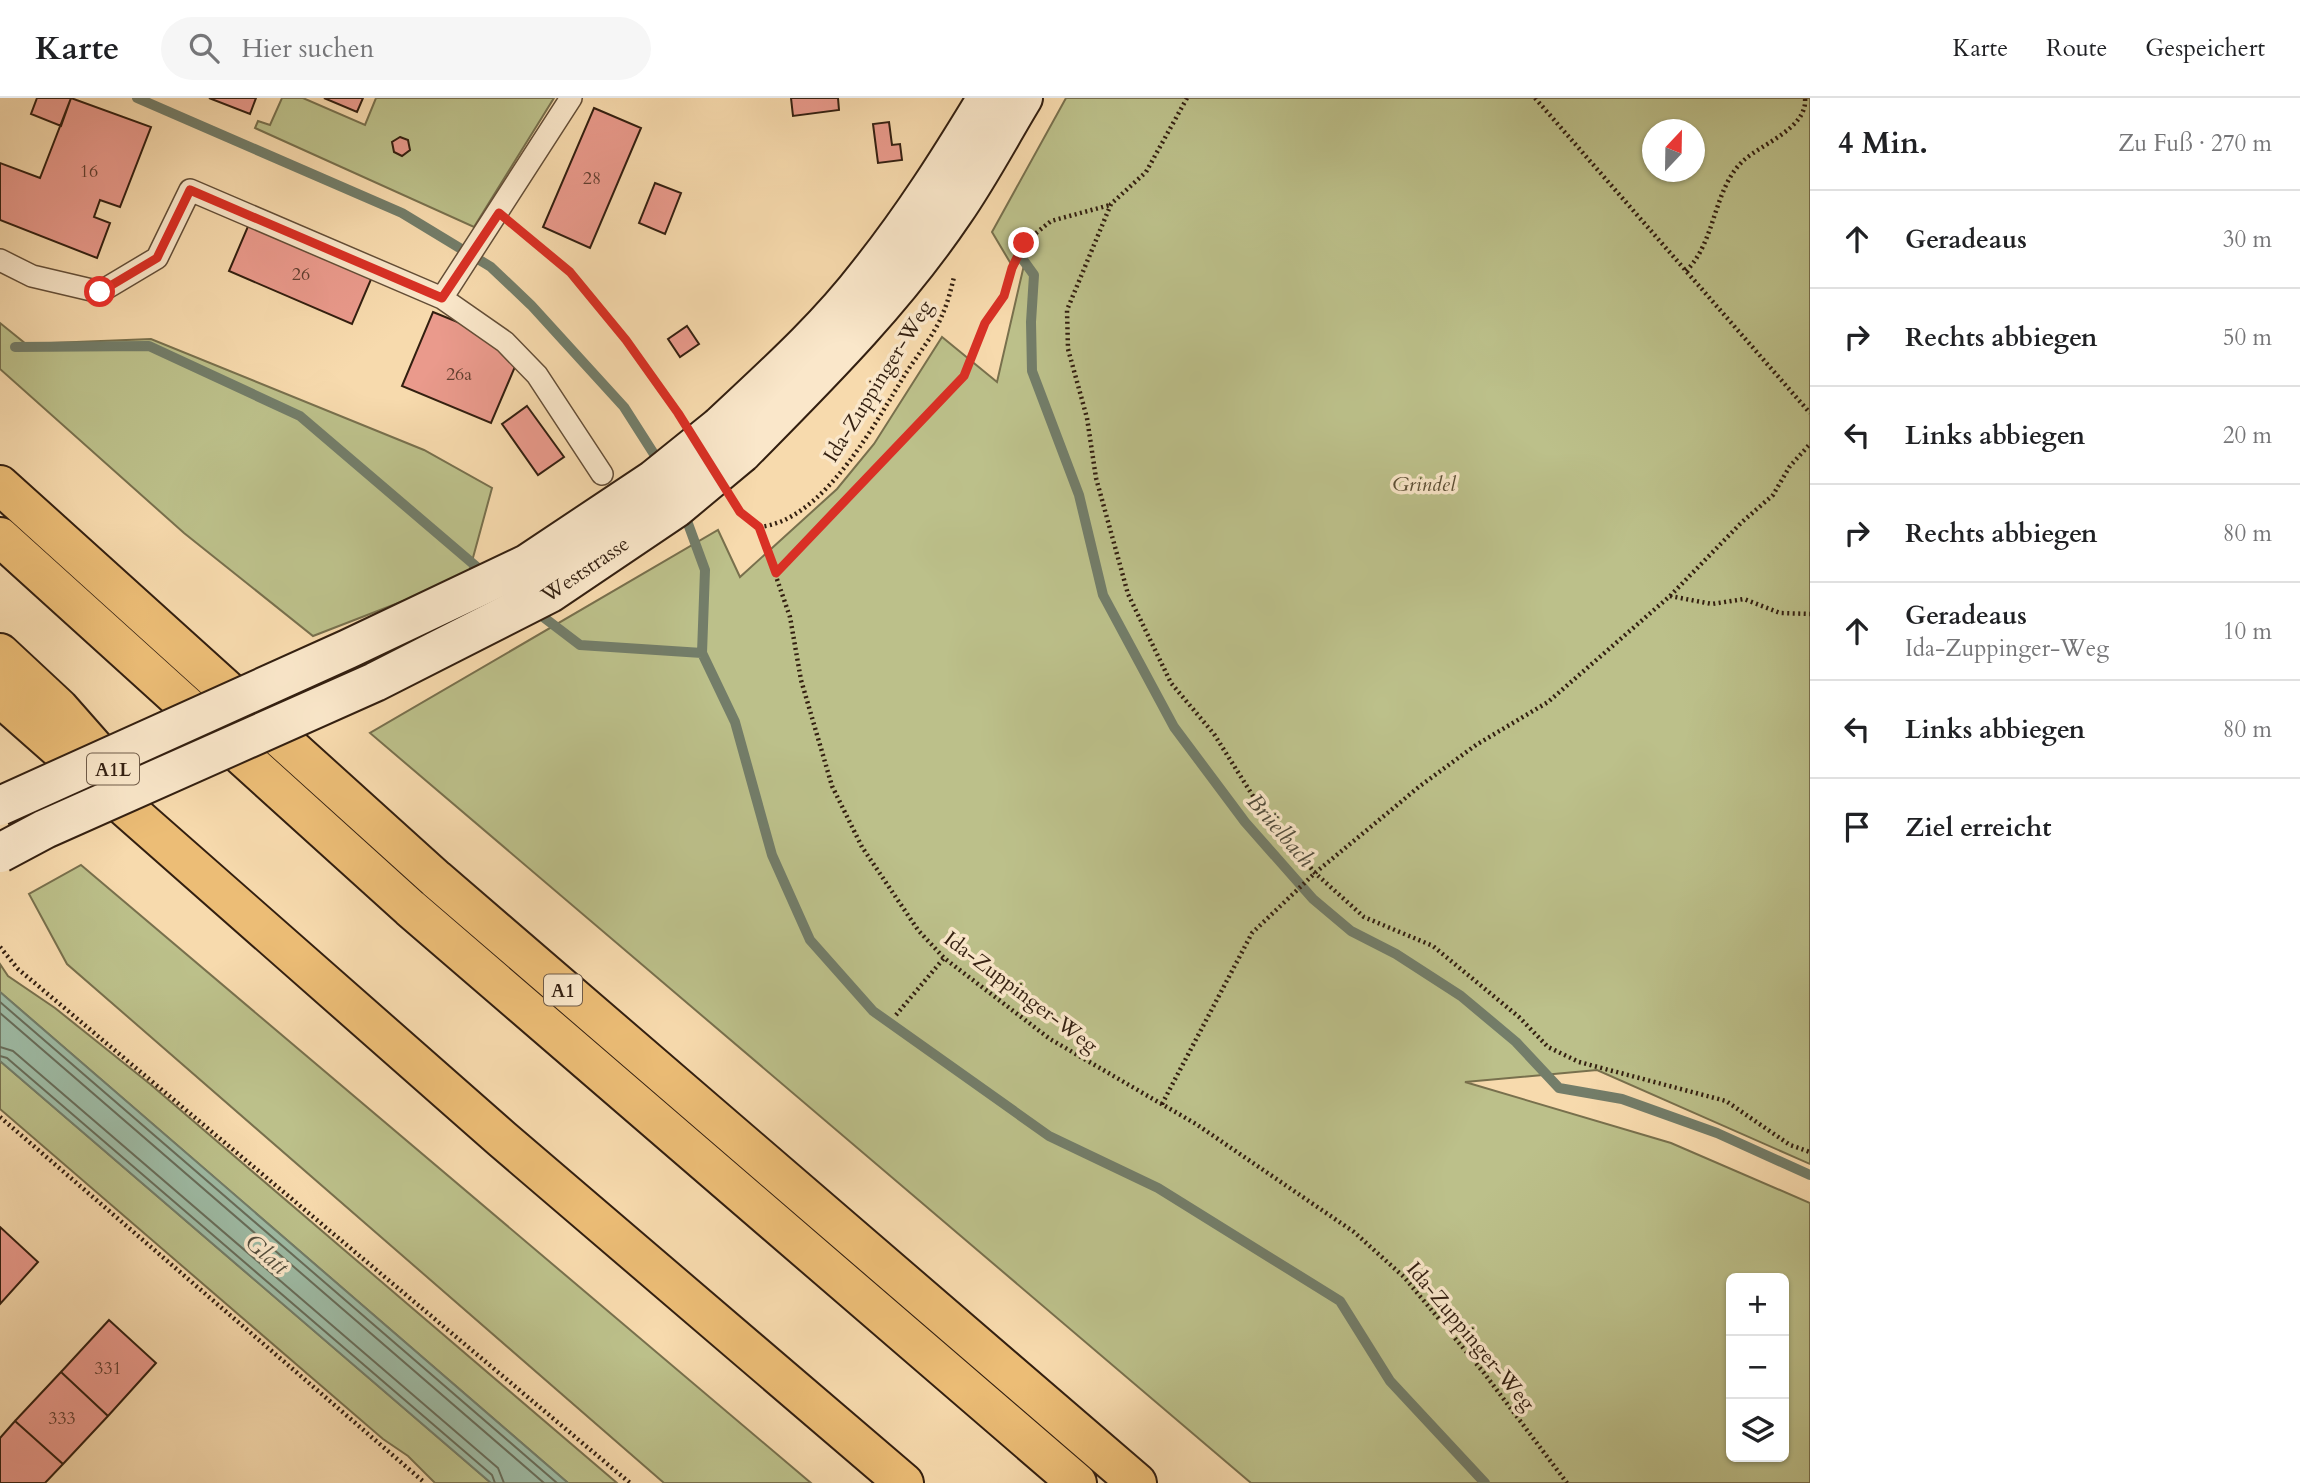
<!DOCTYPE html>
<html lang="de">
<meta charset="utf-8">
<style>
:root{--surface:#fff;--page:#f6f6f6;--text:#202124;--muted:#757577;--line:#e0e0e0}
body{margin:0;font-family:Cardo,serif;background:var(--page);color:var(--text)}
.controls{position:absolute;right:21px;bottom:21px;display:grid;overflow:hidden;border-radius:10px;box-shadow:0 2px 5px #0004}
.controls button{width:63px;height:63px;display:grid;place-items:center;padding:0;border:0;border-bottom:2px solid var(--line);background:var(--surface);color:var(--text);font:35px sans-serif}
.compass{position:absolute;left:1642px;top:21px;width:63px;height:63px;border-radius:50%;background:var(--surface);box-shadow:0 2px 5px #0004;rotate:22deg}
.stop{position:absolute;width:21px;height:21px;margin:-16px;border:5px solid #d93025;border-radius:50%;background:#fff}
.stop.end{background:#d93025;border-color:#fff;box-shadow:0 2px 7px #0008}
.list{margin:0;padding:0;list-style:none}
h2{display:flex;justify-content:space-between;align-items:center;height:91px;margin:0;padding:0 28px;font-size:30px}
h2 small{font-size:23px;font-weight:400;color:var(--muted)}
.list li{display:grid;grid-template-columns:46px 1fr auto;gap:21px;align-items:center;box-sizing:border-box;height:98px;padding:0 28px;border-top:2px solid var(--line)}
.list b{display:block;font-size:26px;white-space:nowrap}
.list p{margin:0;font-size:23px;white-space:nowrap;color:var(--muted)}
.list em{font-size:23px;font-style:normal;color:var(--muted)}
.icon{flex:none;width:38px;height:38px;fill:none;stroke:currentColor;stroke-width:2;stroke-linecap:round;stroke-linejoin:round}
.map{position:relative;flex:none;width:1810px;height:1385px;overflow:hidden}
header{display:flex;align-items:center;gap:42px;box-sizing:border-box;height:98px;padding:0 35px;background:var(--surface);border-bottom:2px solid var(--line)}
header strong{font-size:33px}
nav{display:flex;gap:38px;margin-inline-start:auto;font-size:24px}
.search{width:490px;height:63px;background:var(--page);display:flex;align-items:center;gap:18px;box-sizing:border-box;padding:0 24px;border-radius:38px;color:var(--muted);font-size:26px}
main{display:flex}
aside{flex:1;background:var(--surface)}
.map>svg:first-child{display:block}
.green{fill:#bcc08a;stroke:#78704d;stroke-width:2;fill-rule:evenodd}
.water{fill:#9ebba5;stroke:#737d69;stroke-width:2}
.lines{fill:none;stroke-linecap:round;stroke-linejoin:round}
.shore{stroke:#686d5a;stroke-width:2}
.stream{stroke:#737d69;stroke-width:10}
.building{fill:#ea9a8c;stroke:#331f10;stroke-width:2}
.service-casing{stroke:#644e37;stroke-width:24}
.secondary-casing{stroke:#331f10;stroke-width:42}
.motorway-casing{stroke:#331f10;stroke-width:42}
.path{stroke:#331f10;stroke-width:4.5;stroke-dasharray:2 3.5;stroke-linecap:butt}
.service{stroke:#fae7ca;stroke-width:21}
.secondary{stroke:#fae7ca;stroke-width:38}
.motorway{stroke:#ecbd76;stroke-width:38}
.secondary-bridge-casing{stroke:#331f10;stroke-width:42;stroke-linecap:butt}
.secondary-bridge{stroke:#fae7ca;stroke-width:38}
.route{stroke:#d93025;stroke-width:9}
.labels{text-anchor:middle;stroke-width:7;stroke-linejoin:round;paint-order:stroke}
.number-label{font-size:18px;fill:#613e2f}
.shield{fill:#fae7ca;stroke:#6f5b48;stroke-width:2}
.shield-label{font-size:19px;font-weight:bold;fill:#331f10}
.street-label{font-size:21px;fill:#331f10;stroke:#fae7ca}
.park-label{font-size:21px;font-style:italic;fill:#5c4f35;stroke:#fae7ca}
.water-label{font-size:23px;font-style:italic;fill:#534e3d;stroke:#fae7ca}
</style>
<header>
<strong>Karte</strong>
<div class="search"><svg class="icon" aria-label="search" viewBox="0 0 24 24"><circle cx="10" cy="10" r="6"/><path d="M15 15l6 6"/></svg>Hier suchen</div>
<nav><a>Karte</a><a>Route</a><a>Gespeichert</a></nav>
</header>
<main>
<div class="map">
<svg width="1810" height="1385" viewBox="0 0 1810 1385">
<rect width="100%" height="100%" fill="#f7daad"/>
<filter id="stains"><feTurbulence type="fractalNoise" baseFrequency=".00286" numOctaves="4"/><feColorMatrix values="0 0 0 0 .2 0 0 0 0 .09 0 0 0 0 .02 0 0 0 .5 -.17"/></filter>
<radialGradient id="worn" r=".72"><stop offset=".6" stop-color="#630" stop-opacity="0"/><stop offset="1" stop-color="#630" stop-opacity=".3"/></radialGradient>
<!-- green -->
<path class="green" d="M282,0H303L365,27L376,0H554L474,129L255,30L258,23L270,27Z
M1066,0H1810V1066L1597,972L1465,984L1671,1045L1810,1105V1385H1251L370,635L718,432L740,479L837,391L874,346L942,239L997,284L1027,154L1014,171L992,134ZM1652,32H1694V74H1652ZM1731,1180H1784V1359H1731Z
M0,225L26,246L151,241L424,352L492,390L468,478L313,538L184,435L0,271Z
M81,767L811,1385H664L67,866L29,796Z
M0,866L8,878L55,910L150,986L617,1385H568L0,894Z
M0,963L491,1385H435L408,1358L383,1341L0,1011Z"/>
<!-- water -->
<path class="water" d="M0,894L568,1385H491L0,963Z"/>
<g class="lines">
<!-- shore -->
<path class="shore" d="M0,904L557,1385
M0,915L544,1385
M0,949L13,953L498,1370L504,1385
M0,958L7,960L492,1377L495,1385"/>
<!-- stream -->
<path class="stream" d="M137,0L402,115L491,169L531,207L624,309L661,367
M1021,159L1034,177L1031,224L1032,273L1079,397L1103,497L1174,629L1245,724L1313,801L1351,833L1396,856L1461,898L1516,944L1559,990L1622,1001L1717,1035L1810,1077
M15,249L149,248L300,318L485,476
M683,412L705,472L702,555L735,624L772,757L810,842L873,913L1049,1038L1158,1090L1340,1203L1390,1283L1485,1385
M534,512L580,547L702,555"/>
</g>
<!-- building -->
<path class="building" d="M37,0H71L61,28L31,16Z
M71,0L151,29L120,109L100,102L94,119L110,125L97,160L0,122V65L40,80Z
M209,0H256L250,16Z
M324,0H363L357,14Z
M791,0H838L839,12L793,18Z
M594,10L641,30L590,150L543,129Z
M889,24L892,47L900,46L902,62L878,65L873,26Z
M400,39L408,42L410,52L402,58L394,54L392,44Z
M655,85L681,95L665,136L639,125Z
M249,126L372,179L352,226L229,173Z
M433,214L497,240L517,264L491,325L402,288Z
M687,228L699,246L680,259L668,241Z
M527,308L564,359L538,377L502,326Z
M0,1129L38,1164L0,1206Z
M109,1222L156,1265L108,1318L61,1274Z
M61,1274L108,1318L63,1366L15,1323Z
M15,1323L63,1366L45,1385H0V1340Z"/>
<g class="lines">
<defs>
<path id="service" d="M0,162L32,178L100,194L157,160L190,92L442,200L571,0
M442,200L505,244L537,277L602,376"/>
<path id="secondary" d="M720,328C771,280 825,232 868,176C913,120 950,61 987,0
M742,355C817,279 894,203 954,114C979,78 1000,38 1023,0"/>
<path id="motorway" d="M0,387L436,781L1137,1385
M0,439L410,810L1077,1385
M0,555L59,610L118,677
M0,599L502,1041L904,1385"/>
</defs>
<!-- service casing -->
<use href="#service" class="service-casing"/>
<!-- secondary casing -->
<use href="#secondary" class="secondary-casing"/>
<!-- motorway casing -->
<use href="#motorway" class="motorway-casing"/>
<!-- path -->
<path class="path" d="M1187,0L1146,74L1111,106L1067,212L1068,251L1087,320L1096,380L1128,496L1171,585L1214,636L1258,706L1315,775L1364,819L1433,848L1519,919L1548,949L1579,964L1726,1003L1790,1047L1810,1054
M1535,0L1810,315
M517,130L570,174L627,242L679,315
M1686,173C1716,144 1713,91 1743,63C1761,46 1808,30 1805,0
M735,406L749,423L759,429
M759,429L790,519L801,582L832,688L862,749L918,832L944,860L1050,941L1196,1026L1354,1134L1404,1179L1484,1275L1567,1385
M759,429C824,423 875,325 906,275C918,256 935,236 943,215C948,204 951,191 954,179
M776,475L964,278L985,225L1004,198L1012,170L1024,145L1051,123L1110,107
M1670,498L1712,506L1744,501L1780,515L1810,516
M0,849L18,871L630,1385
M896,917L944,860
M1162,1006L1252,835L1315,775L1420,688L1476,647L1548,604L1670,498L1742,424L1773,397L1790,368L1810,346
M0,1019L425,1385"/>
<!-- service -->
<use href="#service" class="service"/>
<!-- secondary -->
<use href="#secondary" class="secondary"/>
<!-- motorway -->
<use href="#motorway" class="motorway"/>
<defs>
<g id="secondary-bridge">
<path d="M0,708L348,551L527,466L653,382L720,328"/>
<path id="s1" d="M0,755L45,731L375,584L550,495L676,410L742,355"/>
</g>
</defs>
<!-- secondary-bridge casing -->
<use href="#secondary-bridge" class="secondary-bridge-casing"/>
<!-- secondary-bridge -->
<use href="#secondary-bridge" class="secondary-bridge"/>
</g>
<g class="lines">
<!-- route -->
<path class="route" d="M100,194L157,160L190,92L442,200L499,115L570,174L626,242L678,315L740,414L759,429L776,475L964,278L985,225L1004,198L1012,170L1024,145"/>
</g>
<g class="labels">
<!-- number labels -->
<g class="number-label">
<text x="89" y="79">16</text>
<text x="592" y="86">28</text>
<text x="301" y="182">26</text>
<text x="459" y="282">26a</text>
<text x="108" y="1276">331</text>
<text x="62" y="1326">333</text>
</g>
<!-- shield labels -->
<g class="shield">
<rect x="87" y="655.5" width="52" height="31" rx="5"/>
<rect x="544" y="876.5" width="38" height="31" rx="5"/>
</g>
<g class="shield-label">
<text x="113" y="678">A1L</text>
<text x="563" y="899">A1</text>
</g>
<!-- street labels -->
<g class="street-label">
<text transform="translate(878 283) rotate(-58)" y="7">Ida-Zuppinger-Weg</text>
<text dy="7" stroke="none"><textPath href="#s1" startOffset="651">Weststrasse</textPath></text>
<text transform="translate(1021 894) rotate(37)" y="7">Ida-Zuppinger-Weg</text>
<text transform="translate(1471 1238) rotate(50)" y="7">Ida-Zuppinger-Weg</text>
</g>
<!-- park labels -->
<g class="park-label">
<text x="1424" y="393">Grindel</text>
</g>
<!-- water labels -->
<g class="water-label">
<text transform="translate(1281 732) rotate(49)" y="8">Brüelbach</text>
<text transform="translate(267 1156) rotate(41)" y="8">Glatt</text>
</g>
</g>
<rect width="100%" height="100%" filter="url(#stains)"/>
<rect width="100%" height="100%" fill="url(#worn)"/>
</svg>
<div class="controls">
<button>+</button>
<button>−</button>
<button><svg class="icon" aria-label="layers" viewBox="0 0 24 24"><path d="M12 4l9 5-9 5-9-5zM3 14l9 5 9-5"/></svg></button>
</div>
<svg class="compass" viewBox="-18 -18 36 36"><path d="M0-13l5 13h-10z" fill="#e53935"/><path d="M0 13l5-13h-10z" fill="#757577"/></svg>
<div class="stop" style="left:100px;top:194px"></div>
<div class="stop end" style="left:1024px;top:145px"></div>
</div>
<aside>
<h2>4 Min.<small>Zu Fuß · 270 m</small></h2>
<ul class="list">
<li><svg class="icon" aria-label="ahead" viewBox="0 0 24 24"><path d="M12 20V5M6 11l6-6 6 6"/></svg><div><b>Geradeaus</b></div><em>30 m</em></li>
<li><svg class="icon" aria-label="right" viewBox="0 0 24 24"><path d="M7 20v-9h11M14 6l5 5-5 5"/></svg><div><b>Rechts abbiegen</b></div><em>50 m</em></li>
<li><svg class="icon" aria-label="left" viewBox="0 0 24 24"><path d="M17 20v-9H6M10 6l-5 5 5 5"/></svg><div><b>Links abbiegen</b></div><em>20 m</em></li>
<li><svg class="icon" aria-label="right" viewBox="0 0 24 24"><path d="M7 20v-9h11M14 6l5 5-5 5"/></svg><div><b>Rechts abbiegen</b></div><em>80 m</em></li>
<li><svg class="icon" aria-label="ahead" viewBox="0 0 24 24"><path d="M12 20V5M6 11l6-6 6 6"/></svg><div><b>Geradeaus</b><p>Ida-Zuppinger-Weg</p></div><em>10 m</em></li>
<li><svg class="icon" aria-label="left" viewBox="0 0 24 24"><path d="M17 20v-9H6M10 6l-5 5 5 5"/></svg><div><b>Links abbiegen</b></div><em>80 m</em></li>
<li><svg class="icon" aria-label="arrive" viewBox="0 0 24 24"><path d="M6 21V4h12l-3 4 3 4H6"/></svg><div><b>Ziel erreicht</b></div></li>
</ul>
</aside>
</main>
